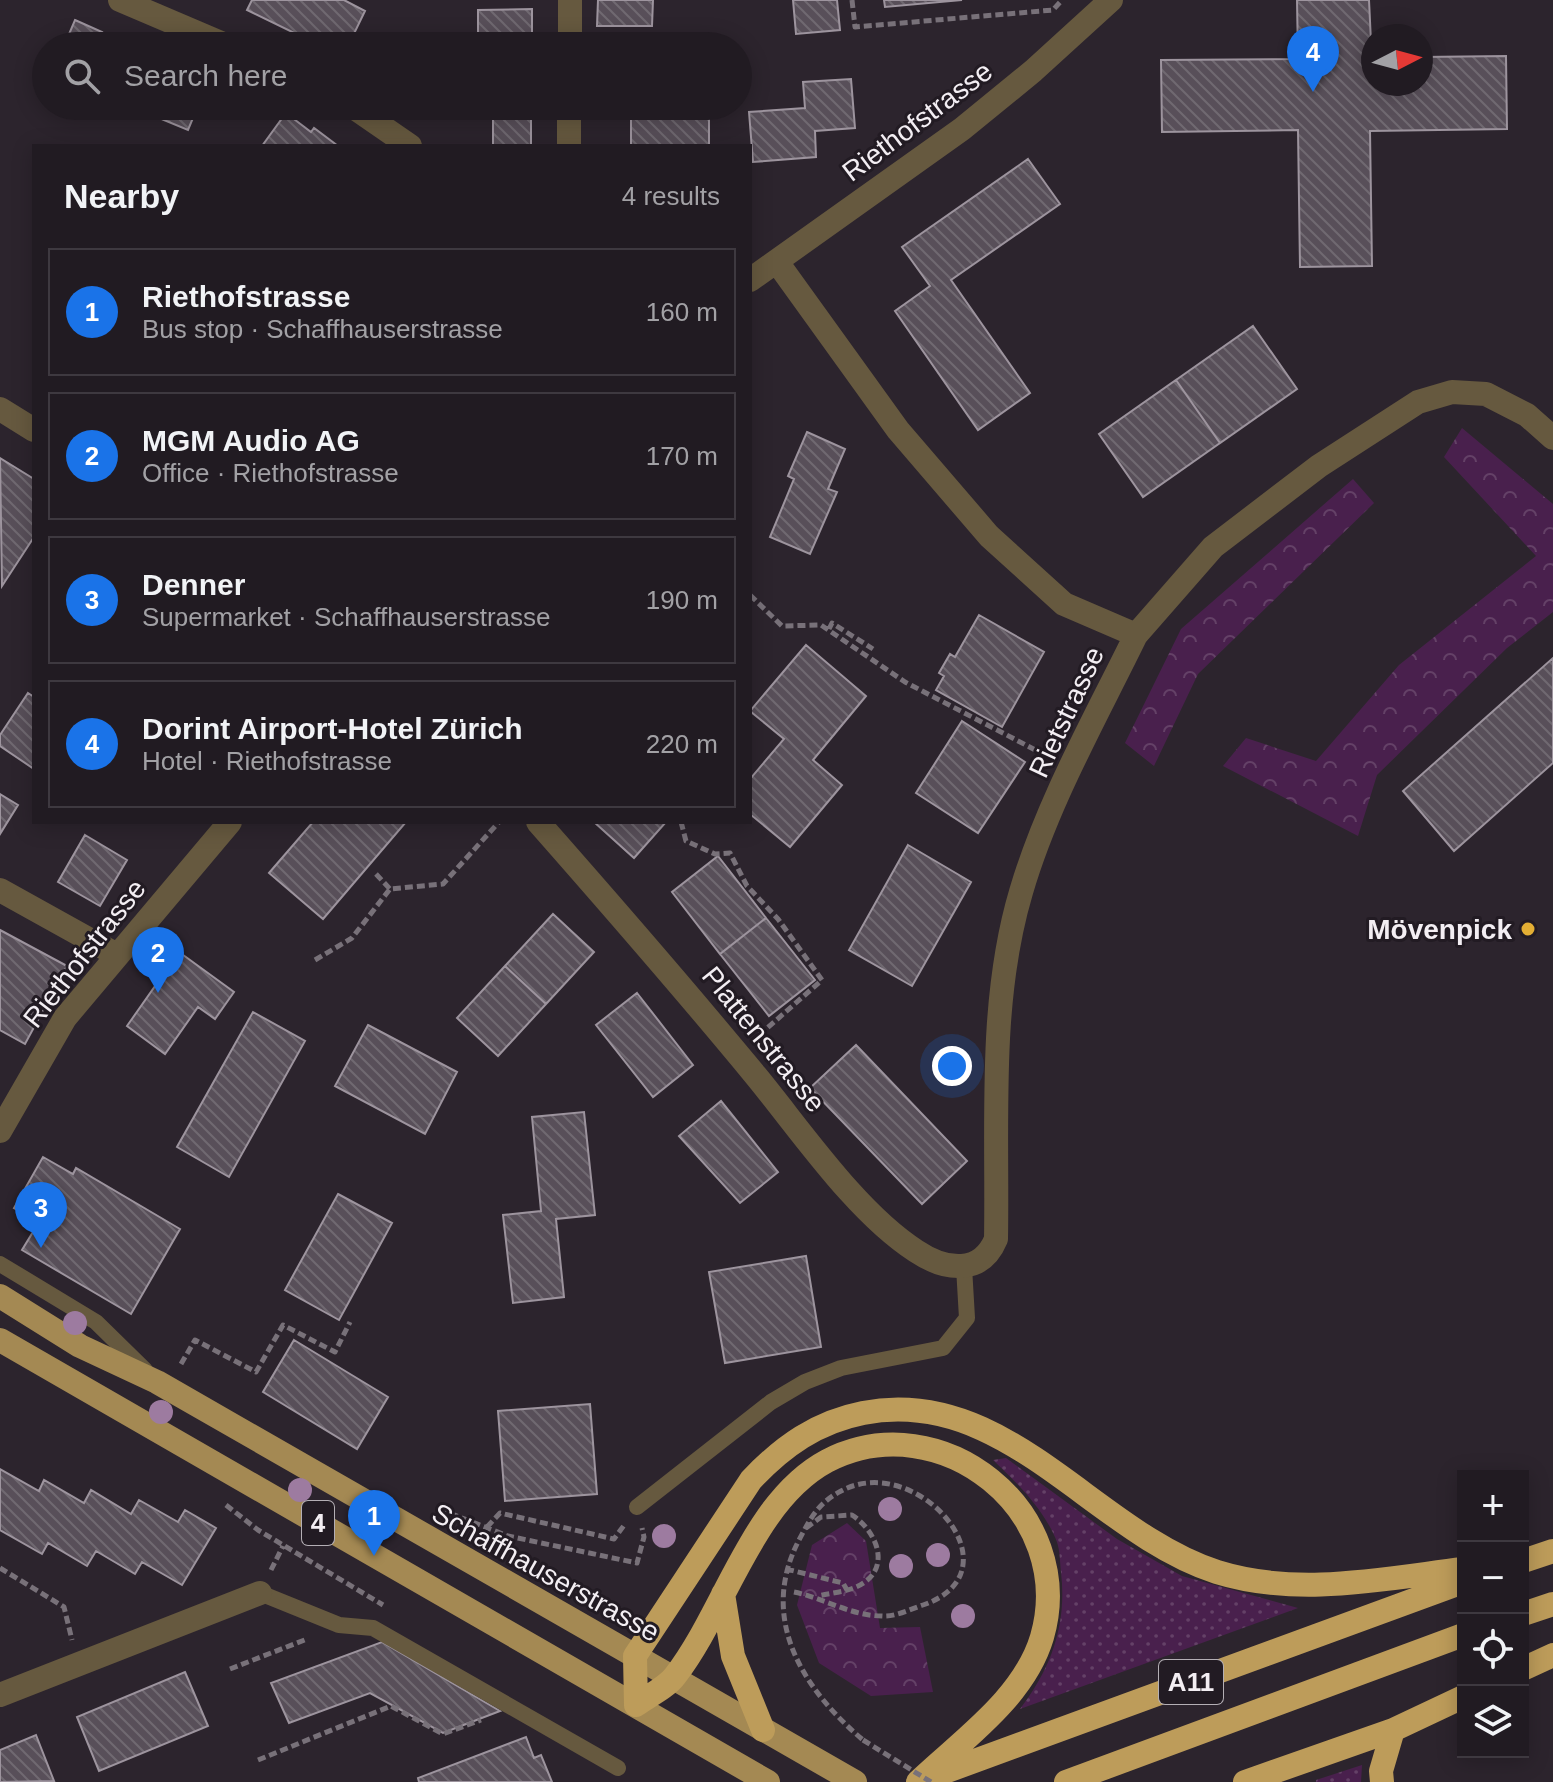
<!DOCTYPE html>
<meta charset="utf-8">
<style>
:root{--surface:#211b22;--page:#29242a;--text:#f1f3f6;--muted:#a2a1a5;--line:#3e3940;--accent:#1a73e8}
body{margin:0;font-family:Arial,sans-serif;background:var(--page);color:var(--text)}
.controls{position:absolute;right:24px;bottom:24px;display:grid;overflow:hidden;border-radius:0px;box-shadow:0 4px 20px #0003}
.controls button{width:72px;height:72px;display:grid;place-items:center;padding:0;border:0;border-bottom:2px solid var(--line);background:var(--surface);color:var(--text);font:40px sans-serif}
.compass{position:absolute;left:1361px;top:24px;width:72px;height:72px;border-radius:50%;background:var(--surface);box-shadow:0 4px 20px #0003;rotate:84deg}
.you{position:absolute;left:952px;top:1066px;width:28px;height:28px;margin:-20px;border:6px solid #fff;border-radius:50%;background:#1a73e8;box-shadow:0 0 0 12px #1a73e833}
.badge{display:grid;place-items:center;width:52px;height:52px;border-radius:50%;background:var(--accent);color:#fff;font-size:26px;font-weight:700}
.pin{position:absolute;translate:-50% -66px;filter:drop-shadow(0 2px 4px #0008)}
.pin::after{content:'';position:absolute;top:42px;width:28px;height:24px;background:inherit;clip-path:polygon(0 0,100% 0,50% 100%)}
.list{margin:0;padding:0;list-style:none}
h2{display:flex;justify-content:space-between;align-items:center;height:104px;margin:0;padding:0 32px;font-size:34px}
h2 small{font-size:26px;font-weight:400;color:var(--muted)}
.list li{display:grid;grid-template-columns:52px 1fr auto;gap:24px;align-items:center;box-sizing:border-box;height:128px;margin:0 16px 16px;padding:0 16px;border:2px solid var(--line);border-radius:0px}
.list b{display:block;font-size:30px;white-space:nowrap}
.list p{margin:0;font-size:26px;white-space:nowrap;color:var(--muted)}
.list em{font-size:26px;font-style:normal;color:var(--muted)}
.icon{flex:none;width:44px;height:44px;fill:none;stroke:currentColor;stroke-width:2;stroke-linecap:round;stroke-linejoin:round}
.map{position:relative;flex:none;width:1553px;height:1782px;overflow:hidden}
.search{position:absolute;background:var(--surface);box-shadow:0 4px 20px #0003;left:32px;top:32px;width:720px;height:88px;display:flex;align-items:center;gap:20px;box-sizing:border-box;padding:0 28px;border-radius:44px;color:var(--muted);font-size:30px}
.panel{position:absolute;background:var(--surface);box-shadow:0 4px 20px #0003;left:32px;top:144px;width:720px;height:680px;border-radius:0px}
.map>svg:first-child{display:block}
.grass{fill:url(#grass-dots)}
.forest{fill:url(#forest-crowns)}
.building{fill:url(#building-back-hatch);stroke:#9d949e;stroke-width:2}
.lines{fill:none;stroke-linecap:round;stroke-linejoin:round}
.path{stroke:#787179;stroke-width:5;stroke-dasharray:8 4;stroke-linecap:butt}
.service{stroke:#66593f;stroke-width:16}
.minor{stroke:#66593f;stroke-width:24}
.primary{stroke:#a48953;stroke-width:24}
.motorway{stroke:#bd9c5a;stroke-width:24}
.path-bridge{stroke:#787179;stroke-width:5;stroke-dasharray:8 4;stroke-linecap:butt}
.tree{fill:#9d7ba0}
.poi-dot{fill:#e3ae34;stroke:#221b23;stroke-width:3}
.labels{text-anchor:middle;stroke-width:6;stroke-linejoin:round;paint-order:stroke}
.shield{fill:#221b23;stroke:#b4afb5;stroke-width:2}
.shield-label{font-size:26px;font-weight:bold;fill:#f3eef3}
.street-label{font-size:28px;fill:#f3eef3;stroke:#221b23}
.poi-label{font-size:28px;font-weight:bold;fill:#f3eef3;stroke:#221b23;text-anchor:end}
</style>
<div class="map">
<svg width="1553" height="1782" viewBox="0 0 1553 1782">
<defs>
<pattern id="grass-dots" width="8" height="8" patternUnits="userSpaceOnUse" patternTransform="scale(2)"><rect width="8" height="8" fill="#49204d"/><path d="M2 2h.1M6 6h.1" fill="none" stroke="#644167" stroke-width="1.8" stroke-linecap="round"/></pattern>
<pattern id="forest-crowns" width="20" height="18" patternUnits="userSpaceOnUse" patternTransform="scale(2)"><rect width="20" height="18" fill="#49204d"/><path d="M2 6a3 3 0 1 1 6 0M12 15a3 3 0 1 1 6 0" fill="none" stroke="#644167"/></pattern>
<pattern id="building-back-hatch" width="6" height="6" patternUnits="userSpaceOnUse" patternTransform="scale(2)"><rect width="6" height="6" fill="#584f59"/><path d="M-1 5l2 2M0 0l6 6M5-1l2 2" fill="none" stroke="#706971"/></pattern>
</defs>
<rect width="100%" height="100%" fill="#2c242d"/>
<!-- grass -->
<path class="grass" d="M1006,1458L1117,1539L1182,1576L1298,1608L1020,1709C1052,1667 1067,1624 1061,1572C1060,1563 1060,1551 1057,1542C1044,1509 1018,1484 993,1460Z
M1362,1765L1361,1782H1316V1780Z"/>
<!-- forest -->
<path class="forest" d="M1462,428L1553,504V612L1507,648L1377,775L1358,836L1223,766L1246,738L1316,761L1399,665L1536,556L1444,457Z
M1353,479L1374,503L1198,674L1154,766L1125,743L1181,629Z
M847,1523L866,1541L880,1628L920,1627L933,1692L871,1696L819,1663L797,1605L812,1545Z"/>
<!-- building -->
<path class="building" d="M252,0H344L365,11L348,46H321L247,10Z
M598,0H653L652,26H597Z
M793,0H837L840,30L796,34Z
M884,0H962L885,7Z
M1297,0H1369L1373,84H1421V57L1506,56L1507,129L1370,131L1372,266L1300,267L1298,130L1162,132L1161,60L1298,59Z
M532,9V46H492V34H478V10Z
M75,20L102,32L99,38L119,46H64Z
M851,79L855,128L815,131L816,157L753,162L749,112L805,108L803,82Z
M130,106H198L188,130Z
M663,106H709V146H631V110H663Z
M493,109H531V146H493Z
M286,113L311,132L314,128L338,146H262Z
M1028,159L1060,204L951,280L1030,393L978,430L895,311L930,286L902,247Z
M1253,326L1297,389L1220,443L1176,380Z
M1176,380L1220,443L1143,497L1099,434Z
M807,432L845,449L828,489L837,492L810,554L770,537L794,479L788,476Z
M0,458L34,479V537L2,586Z
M979,615L1044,652L1002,727L936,690L944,676L939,673L950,654L955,657Z
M806,645L866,696L813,760L842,785L790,847L750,814V779L784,739L750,711Z
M1553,658V763L1454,851L1403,791Z
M28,693L34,697V769L0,746V735Z
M962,721L1025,762L978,833L916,793Z
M0,794L18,805L0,834Z
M313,822H406L323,919L269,873Z
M594,822H666L634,858Z
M85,835L127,860L100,906L58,882Z
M908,845L971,882L912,986L849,950Z
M718,856L766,918L720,954L672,892Z
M553,914L594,952L546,1004L505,966Z
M766,918L815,980L769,1016L720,954Z
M0,930L67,966L25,1044L0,1030Z
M179,952L234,992L215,1019L198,1007L165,1054L127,1026Z
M505,966L546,1004L498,1056L457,1018Z
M637,993L693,1065L653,1097L596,1025Z
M253,1012L305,1041L229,1177L177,1147Z
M368,1025L457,1072L425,1134L335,1086Z
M856,1045L967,1161L922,1204L810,1088Z
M721,1101L778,1172L740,1203L679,1136Z
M584,1112L595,1215L556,1219L564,1297L513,1303L503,1215L541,1211L532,1117Z
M43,1157L73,1174L76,1168L180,1229L131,1314L22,1250L39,1222L14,1208Z
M338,1194L392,1223L339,1320L285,1290Z
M806,1256L821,1347L725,1363L709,1272Z
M294,1340L388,1397L357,1449L263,1392Z
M590,1404L597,1494L505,1501L498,1411Z
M0,1469L39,1491L44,1480L84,1503L91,1490L131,1514L139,1500L178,1522L185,1510L216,1528L182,1585L142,1562L135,1574L96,1551L87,1566L48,1543L42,1554L0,1530Z
M382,1642L500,1711L443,1733L370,1693L289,1723L271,1683Z
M185,1672L208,1726L99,1771L77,1717Z
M36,1735L54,1781L0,1782V1750Z
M526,1737L534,1758L541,1755L552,1782H419L418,1778Z"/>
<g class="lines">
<!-- path -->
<path class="path" d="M852,0L855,27L1053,10L1062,0
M750,595L782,626L821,625L905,682L1045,755
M829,629L832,623L873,649
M681,822L686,841L715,854L730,853L747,886L778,919L822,980L757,1037
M376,874L390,889
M315,960L352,938L390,889L443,884L499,822
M181,1364L195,1340L256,1372L283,1325L335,1352L350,1322
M226,1505L258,1530L383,1605
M439,1509L508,1536L637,1563L644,1537L642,1528
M487,1527L500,1513L614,1539L625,1524
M806,1528L821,1517L852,1515C878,1532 893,1571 856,1587C845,1592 830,1593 818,1596
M0,1568L64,1607L72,1640
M786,1569L843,1583L847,1590
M271,1570L283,1546
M794,1592C823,1598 852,1616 882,1616C895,1617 911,1609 923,1605C1022,1571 917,1450 841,1491C818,1503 810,1519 799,1540C758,1619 803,1689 863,1740
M230,1669L307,1639
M258,1760L391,1706L443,1734L481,1720"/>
<!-- service -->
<path class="service" d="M0,1264L96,1322L145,1370
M637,1507L771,1402L805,1382L841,1368L943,1348L967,1318L964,1267
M260,1593L339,1625L373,1628L618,1768"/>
<!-- minor -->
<path class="minor" d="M120,0L228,46
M570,46V0
M352,106L410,146
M569,146V106
M750,280L962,129L1033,71L1111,0
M0,409L34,430
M1136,635L1213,547L1319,466L1418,402L1452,392L1486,394L1527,415L1553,438
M538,822C612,906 685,990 756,1076C802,1132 856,1212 916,1251C946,1271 981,1275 996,1239C998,1125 988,1003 1021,892C1047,803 1095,719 1136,635L1064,604L989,536L898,430L777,262
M0,890L117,955
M0,1131L65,1018L230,822
M0,1695L260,1593"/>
<!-- primary -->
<path class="primary" d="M0,1296L80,1346L157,1382L855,1782
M0,1340L768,1782"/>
<!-- motorway -->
<path class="motorway" d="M1523,1561L1553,1551
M723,1594L733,1656L763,1730
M1523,1614L1553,1604
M1523,1669L1553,1655
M636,1705L635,1656L751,1480C783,1446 817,1422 863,1413C1006,1385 1093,1532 1217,1572C1297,1597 1382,1579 1463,1569
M636,1705C648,1696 666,1688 675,1676C725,1612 752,1501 827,1461C941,1402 1078,1512 1042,1637C1024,1698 962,1740 918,1782
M928,1778L1463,1582
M1066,1782L1463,1635
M1245,1782L1393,1730L1463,1697
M1382,1782L1381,1771L1393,1730"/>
<!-- path-bridge -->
<path class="path-bridge" d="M863,1740L931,1782"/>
</g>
<!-- trees -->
<g class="tree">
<circle cx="75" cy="1323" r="12"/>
<circle cx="161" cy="1412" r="12"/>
<circle cx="300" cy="1490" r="12"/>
<circle cx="890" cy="1509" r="12"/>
<circle cx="664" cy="1536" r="12"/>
<circle cx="938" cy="1555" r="12"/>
<circle cx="901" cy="1566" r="12"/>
<circle cx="963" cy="1616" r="12"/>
</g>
<!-- markers -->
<circle class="poi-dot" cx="1528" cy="929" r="8"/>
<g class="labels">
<!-- shield labels -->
<g class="shield">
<rect x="302" y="1501" width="32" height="44" rx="6"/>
<rect x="1159" y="1660" width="64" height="44" rx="6"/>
</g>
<g class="shield-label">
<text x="318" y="1532">4</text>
<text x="1191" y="1691">A11</text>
</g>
<!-- street labels -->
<g class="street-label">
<text transform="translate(917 121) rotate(-37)" y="10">Riethofstrasse</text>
<text transform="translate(1066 712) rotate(-65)" y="10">Rietstrasse</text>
<text transform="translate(84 953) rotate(-52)" y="10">Riethofstrasse</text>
<text transform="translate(764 1039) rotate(51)" y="10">Plattenstrasse</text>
<text transform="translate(546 1572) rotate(29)" y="10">Schaffhauserstrasse</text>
</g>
<!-- poi labels -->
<g class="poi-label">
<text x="1512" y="939">Mövenpick</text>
</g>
</g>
</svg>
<div class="controls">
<button>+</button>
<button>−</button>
<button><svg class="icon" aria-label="locate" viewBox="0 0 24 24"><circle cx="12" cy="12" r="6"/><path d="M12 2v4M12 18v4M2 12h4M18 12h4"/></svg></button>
<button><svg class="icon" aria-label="layers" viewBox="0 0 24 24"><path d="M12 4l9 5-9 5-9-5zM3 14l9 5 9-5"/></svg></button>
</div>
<svg class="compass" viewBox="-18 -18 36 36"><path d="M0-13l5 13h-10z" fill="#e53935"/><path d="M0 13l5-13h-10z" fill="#a2a1a5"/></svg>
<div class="you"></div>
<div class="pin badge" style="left:374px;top:1556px">1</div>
<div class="pin badge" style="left:158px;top:993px">2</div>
<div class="pin badge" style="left:41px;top:1248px">3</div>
<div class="pin badge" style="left:1313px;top:92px">4</div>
<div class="search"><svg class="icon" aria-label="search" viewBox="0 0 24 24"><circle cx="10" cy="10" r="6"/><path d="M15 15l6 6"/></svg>Search here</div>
<section class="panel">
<h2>Nearby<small>4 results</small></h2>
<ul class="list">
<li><span class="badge">1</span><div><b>Riethofstrasse</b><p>Bus stop · Schaffhauserstrasse</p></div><em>160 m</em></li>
<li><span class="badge">2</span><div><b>MGM Audio AG</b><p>Office · Riethofstrasse</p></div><em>170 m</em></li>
<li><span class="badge">3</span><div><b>Denner</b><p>Supermarket · Schaffhauserstrasse</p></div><em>190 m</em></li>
<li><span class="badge">4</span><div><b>Dorint Airport-Hotel Zürich</b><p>Hotel · Riethofstrasse</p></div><em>220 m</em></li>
</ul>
</section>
</div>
